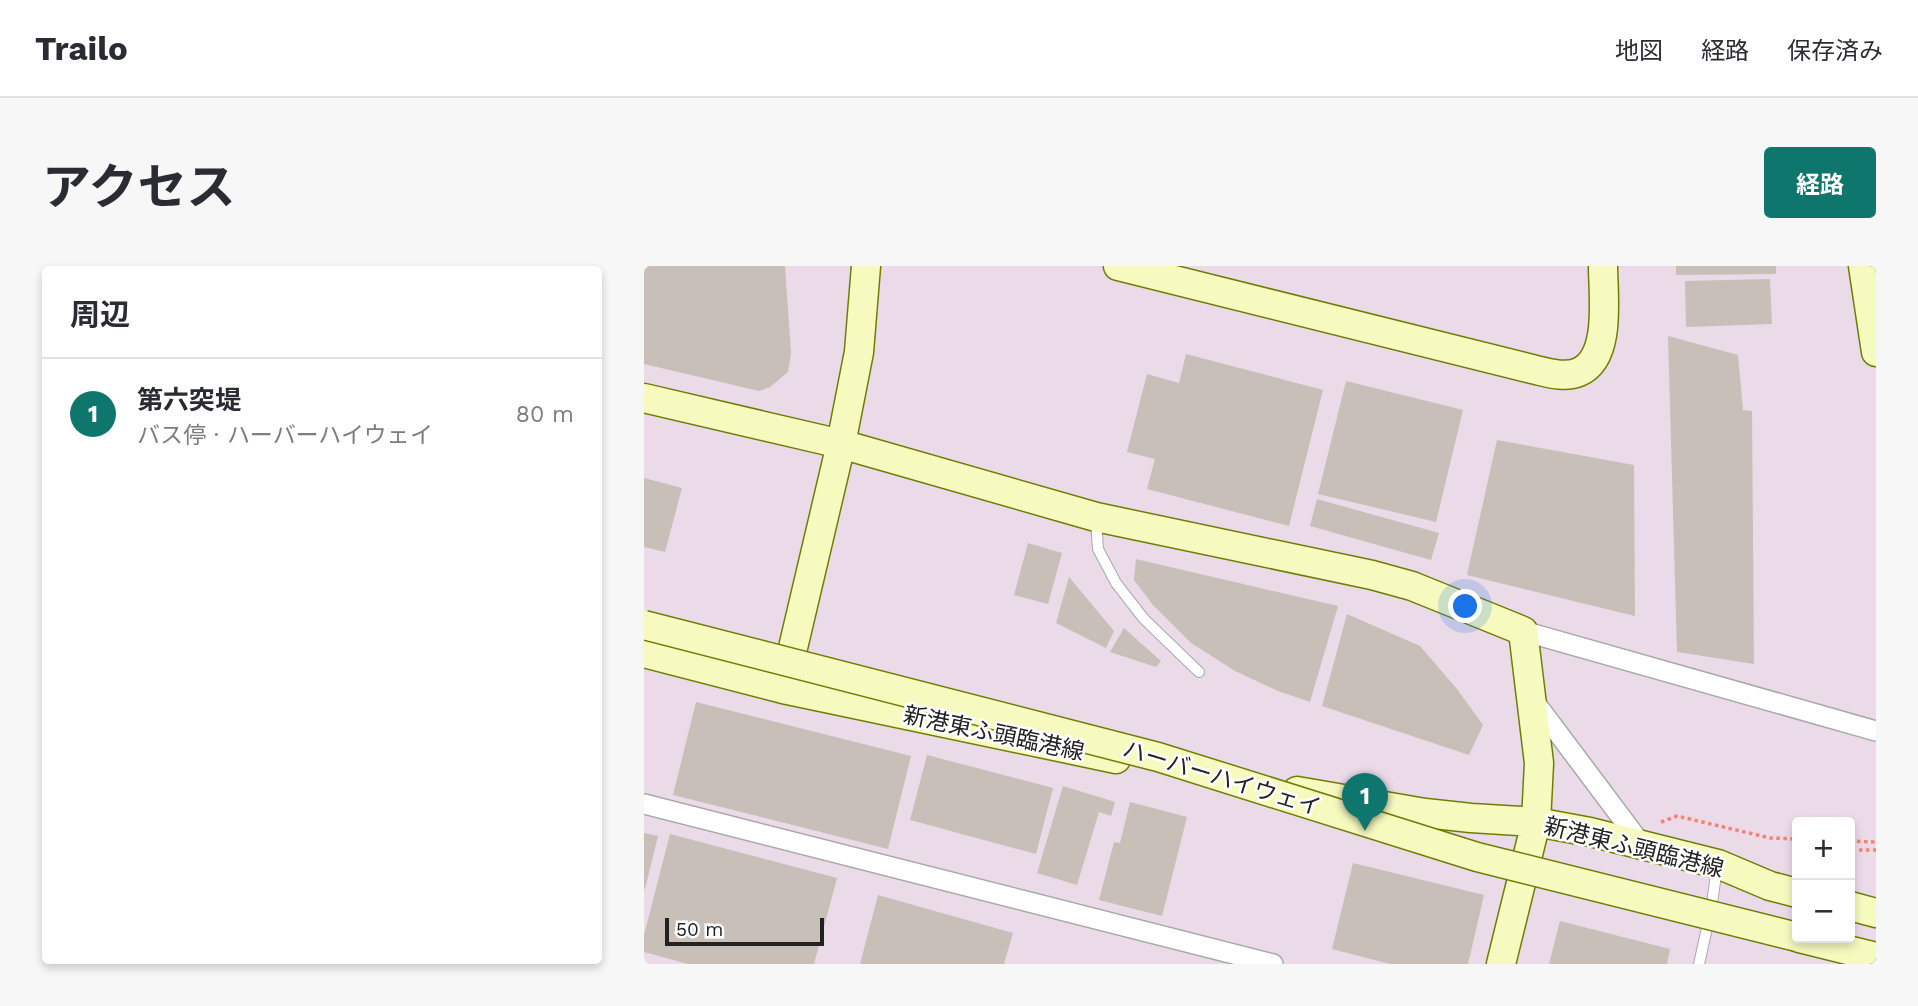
<!DOCTYPE html>
<html lang="ja">
<meta charset="utf-8">
<style>
:root{--surface:#fff;--page:#f7f7f7;--text:#2b2b33;--muted:#7c7c81;--line:#e1e1e2;--accent:#0f766e}
body{margin:0;font-family:"Work Sans","Noto Sans JP",sans-serif;background:var(--page);color:var(--text)}
.controls{position:absolute;right:21px;bottom:21px;display:grid;overflow:hidden;border-radius:7px;box-shadow:0 4px 10px #0003}
.controls button{width:63px;height:63px;display:grid;place-items:center;padding:0;border:0;border-bottom:2px solid var(--line);background:var(--surface);color:var(--text);font:35px sans-serif}
.scale{position:absolute;left:21px;bottom:18px;width:159px;box-sizing:border-box;padding-left:7px;border:4px solid #222;border-top:0;font-size:19px;line-height:24px;white-space:nowrap;color:#222;-webkit-text-stroke:5px #fff;paint-order:stroke}
.you{position:absolute;left:822px;top:341px;width:24px;height:24px;margin:-18px;border:5px solid #fff;border-radius:50%;background:#1a73e8;box-shadow:0 0 0 10px #1a73e833}
.badge{display:grid;place-items:center;width:46px;height:46px;border-radius:50%;background:var(--accent);color:#fff;font-size:23px;font-weight:700}
.pin{position:absolute;translate:-50% -58px;filter:drop-shadow(0 2px 4px #0008)}
.pin::after{content:'';position:absolute;top:37px;width:24px;height:21px;background:inherit;clip-path:polygon(0 0,100% 0,50% 100%)}
.list{margin:0;padding:0;list-style:none}
h2{display:flex;justify-content:space-between;align-items:center;height:91px;margin:0;padding:0 28px;font-size:30px}
h2 small{font-size:23px;font-weight:400;color:var(--muted)}
.list li{display:grid;grid-template-columns:46px 1fr auto;gap:21px;align-items:center;box-sizing:border-box;height:112px;padding:0 28px;border-top:2px solid var(--line)}
.list b{display:block;font-size:26px;white-space:nowrap}
.list p{margin:0;font-size:23px;white-space:nowrap;color:var(--muted)}
.list em{font-size:23px;font-style:normal;color:var(--muted)}
.map{position:relative;flex:none;width:1232px;height:698px;overflow:hidden;border-radius:7px}
header{display:flex;align-items:center;gap:42px;box-sizing:border-box;height:98px;padding:0 35px;background:var(--surface);border-bottom:2px solid var(--line)}
header strong{font-size:33px}
nav{display:flex;gap:38px;margin-inline-start:auto;font-size:24px}
.intro{display:flex;align-items:center;justify-content:space-between;box-sizing:border-box;height:168px;padding:0 42px}
h1{margin:0;font-size:49px}
.button{padding:18px 32px;border-radius:7px;background:var(--accent);color:#fff;font-size:24px;font-weight:700}
main{display:flex;gap:42px;padding:0 42px}
aside{flex:1;background:var(--surface);border-radius:7px;box-shadow:0 4px 10px #0003}
.map>svg:first-child{display:block}
.industrial{fill:#ebdbe8;fill-rule:evenodd}
.building{fill:#c7bfb8}
.lines{fill:none;stroke-linecap:round;stroke-linejoin:round}
.lane-casing{stroke:#a9a9a9;stroke-width:12}
.street-casing{stroke:#a9a9a9;stroke-width:22}
.secondary-casing{stroke:#707d05;stroke-width:31}
.path{stroke:#fa8072;stroke-width:3.5;stroke-dasharray:3.5 3.5;stroke-linecap:butt}
.lane{stroke:#fff;stroke-width:10}
.street{stroke:#fff;stroke-width:19}
.secondary{stroke:#f7fabf;stroke-width:28}
.secondary-bridge-casing{stroke:#707d05;stroke-width:31;stroke-linecap:butt}
.secondary-bridge{stroke:#f7fabf;stroke-width:28}
.labels{text-anchor:middle;stroke-width:5;stroke-linejoin:round;paint-order:stroke}
.street-label{font-size:23px;fill:#222;stroke:#fff}
</style>
<header>
<strong>Trailo</strong>
<nav><a>地図</a><a>経路</a><a>保存済み</a></nav>
</header>
<div class="intro"><h1>アクセス</h1><a class="button">経路</a></div>
<main>
<aside>
<h2>周辺<small></small></h2>
<ul class="list">
<li><span class="badge">1</span><div><b>第六突堤</b><p>バス停 · ハーバーハイウェイ</p></div><em>80 m</em></li>
</ul>
</aside>
<div class="map">
<svg width="1232" height="698" viewBox="0 0 1232 698">
<rect width="100%" height="100%" fill="#f2efe9"/>
<!-- industrial -->
<path class="industrial" d="M0,0H1232V698H0ZM1153,556H1206V672H1153Z"/>
<!-- building -->
<path class="building" d="M0,0H141L147,87L144,106L126,121L115,125L0,98Z
M1032,0H1132V8L1032,9Z
M1126,13L1128,58L1042,61L1041,15Z
M1024,70L1094,89L1099,144L1108,145L1110,398L1033,386Z
M542,88L679,124L645,260L503,223L511,193L483,186L503,108L535,117Z
M702,115L819,144L792,256L674,228Z
M853,174L990,199L991,350L823,309Z
M0,212L38,222L21,286L0,281Z
M673,233L795,267L787,294L666,260Z
M384,277L418,287L404,338L370,329Z
M492,293L694,340L666,436L634,425L591,405L547,377L509,339L490,314Z
M425,311L470,365L462,382L412,357Z
M703,348L776,380L813,423L839,459L825,489L678,440Z
M480,362L517,395L512,401L466,386Z
M52,436L267,490L244,583L29,529Z
M283,489L409,522L392,588L266,554Z
M419,520L471,536L467,550L455,546L433,619L393,607Z
M486,536L543,551L518,650L455,634L470,576L476,577Z
M0,567L14,570L1,623H0Z
M26,568L193,612L170,698H44L0,686V669Z
M709,597L840,629L824,698H746L688,683Z
M234,629L369,667L360,698H216Z
M916,655L1026,683L1023,698H905Z"/>
<g class="lines">
<defs>
<path id="lane" d="M452,255L454,283L472,317L500,353L555,406
M1055,698L1067,644L1073,602"/>
<path id="street" d="M879,365L1232,465
M887,431L998,579
M0,538L629,698"/>
<path id="secondary" d="M474,0L892,104C905,107 921,112 935,106C968,92 959,29 959,0
M1219,0L1232,86
M0,132L197,178L452,251L728,309L768,320L879,365L895,497L892,556L857,698
M0,387L139,423L472,493
M140,420L197,178L215,86L222,0
M653,525L781,547L827,552L892,556L946,566L1074,598L1126,620L1153,627
M1206,640L1232,647
M1155,672L1232,691"/>
</defs>
<!-- lane casing -->
<use href="#lane" class="lane-casing"/>
<!-- street casing -->
<use href="#street" class="street-casing"/>
<!-- secondary casing -->
<use href="#secondary" class="secondary-casing"/>
<!-- path -->
<path class="path" d="M1017,556L1033,550L1126,572L1153,573
M1206,575L1232,576
M1215,584H1232"/>
<!-- lane -->
<use href="#lane" class="lane"/>
<!-- street -->
<use href="#street" class="street"/>
<!-- secondary -->
<use href="#secondary" class="secondary"/>
<defs>
<path id="secondary-bridge" d="M0,359L514,491L833,591L1153,671"/>
</defs>
<!-- secondary-bridge casing -->
<use href="#secondary-bridge" class="secondary-bridge-casing"/>
<!-- secondary-bridge -->
<use href="#secondary-bridge" class="secondary-bridge"/>
</g>
<g class="labels">
<!-- street labels -->
<g class="street-label">
<text transform="translate(350 467) rotate(12)" y="8">新港東ふ頭臨港線</text>
<text transform="translate(578 512) rotate(17)" y="8">ハーバーハイウェイ</text>
<text transform="translate(990 581) rotate(14)" y="8">新港東ふ頭臨港線</text>
</g>
</g>
</svg>
<div class="controls">
<button>+</button>
<button>−</button>
</div>
<div class="scale">50 m</div>
<div class="you"></div>
<div class="pin badge" style="left:721px;top:565px">1</div>
</div>
</main>
